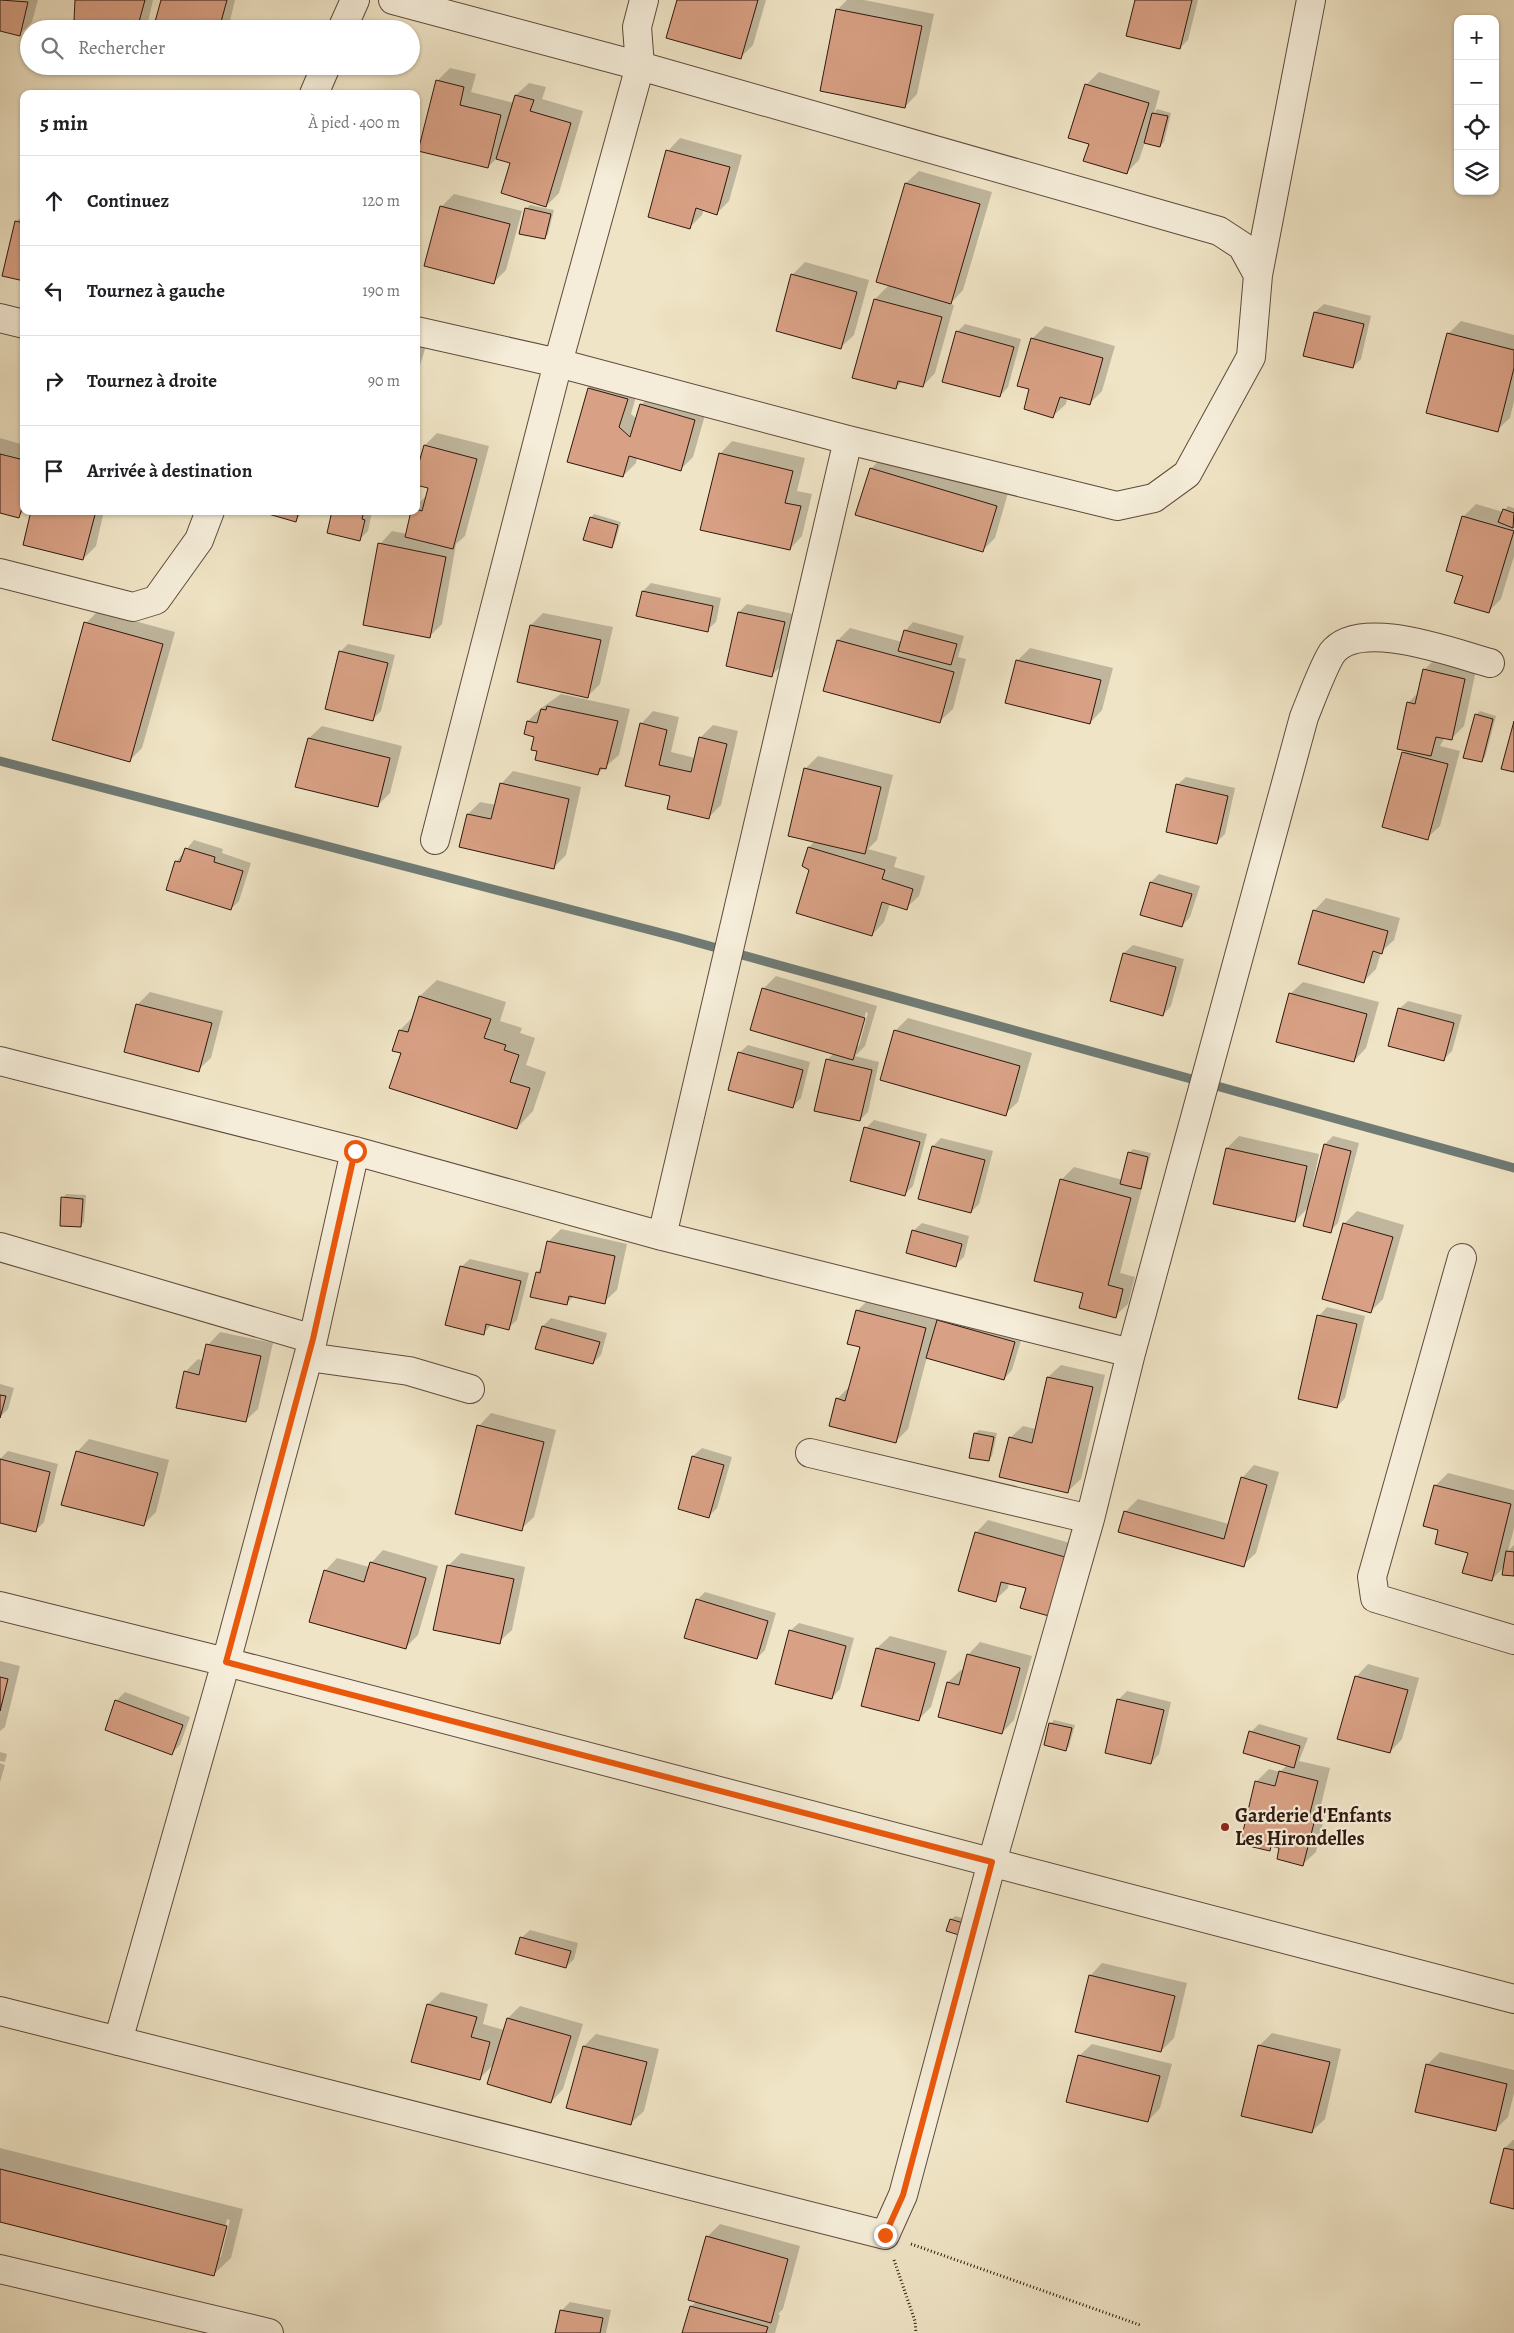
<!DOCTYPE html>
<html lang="fr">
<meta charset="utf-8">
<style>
:root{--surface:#fff;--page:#f2f2f2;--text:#202124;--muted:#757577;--line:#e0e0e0}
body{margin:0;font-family:Alegreya,serif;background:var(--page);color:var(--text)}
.controls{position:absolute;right:15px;top:15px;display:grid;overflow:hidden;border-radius:10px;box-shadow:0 1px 4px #0004}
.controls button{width:45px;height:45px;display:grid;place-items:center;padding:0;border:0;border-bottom:1px solid var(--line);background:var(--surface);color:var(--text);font:25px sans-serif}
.stop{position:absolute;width:15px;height:15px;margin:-11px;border:4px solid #ea580c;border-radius:50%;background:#fff}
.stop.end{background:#ea580c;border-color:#fff;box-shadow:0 1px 5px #0008}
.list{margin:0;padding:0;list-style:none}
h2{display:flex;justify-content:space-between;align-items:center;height:65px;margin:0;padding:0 20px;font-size:21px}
h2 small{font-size:16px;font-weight:400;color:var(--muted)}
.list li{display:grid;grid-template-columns:32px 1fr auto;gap:15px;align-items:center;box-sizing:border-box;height:90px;padding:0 20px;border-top:1px solid var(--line)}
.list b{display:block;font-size:19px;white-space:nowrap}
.list em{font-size:16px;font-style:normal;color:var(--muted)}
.icon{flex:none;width:28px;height:28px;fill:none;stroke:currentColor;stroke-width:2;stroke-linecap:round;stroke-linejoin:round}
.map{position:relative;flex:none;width:1514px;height:2333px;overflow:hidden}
.search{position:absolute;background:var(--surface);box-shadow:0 1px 4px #0004;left:20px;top:20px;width:400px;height:55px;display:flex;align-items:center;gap:12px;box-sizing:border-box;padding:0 18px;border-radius:28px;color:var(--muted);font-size:19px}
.panel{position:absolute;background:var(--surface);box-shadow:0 1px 4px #0004;left:20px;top:90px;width:400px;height:425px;border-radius:10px}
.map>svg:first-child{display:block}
.shadow{fill:#0003;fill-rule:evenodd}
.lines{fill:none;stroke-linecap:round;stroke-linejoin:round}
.stream{stroke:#707b75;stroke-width:9}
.building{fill:#d8a084;stroke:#2f170d}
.minor-casing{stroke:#5f4a3b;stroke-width:30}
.path{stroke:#2f170d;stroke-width:3;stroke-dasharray:1 2.5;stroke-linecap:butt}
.minor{stroke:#f5edd9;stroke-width:28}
.route{stroke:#ea580c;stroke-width:6}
.poi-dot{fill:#8f2418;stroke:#f5edd9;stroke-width:2}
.labels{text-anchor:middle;stroke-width:4.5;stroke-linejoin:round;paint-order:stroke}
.poi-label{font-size:20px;font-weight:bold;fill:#2f170d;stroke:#f5edd9;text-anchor:start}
</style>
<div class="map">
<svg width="1514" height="2333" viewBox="0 0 1514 2333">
<rect width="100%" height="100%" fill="#efe4c5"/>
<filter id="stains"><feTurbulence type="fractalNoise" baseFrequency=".004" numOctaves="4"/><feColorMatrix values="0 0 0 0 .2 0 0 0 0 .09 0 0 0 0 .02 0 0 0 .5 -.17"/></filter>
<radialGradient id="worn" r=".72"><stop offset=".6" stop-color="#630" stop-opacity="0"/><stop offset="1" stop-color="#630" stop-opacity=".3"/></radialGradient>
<!-- shadow -->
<path class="shadow" d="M0,0H38L32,22L20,34L0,30Z
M76,0H153L148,22L141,29H112Z
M162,0H235L228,29H155Z
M679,0H766L753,45L740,58Z
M847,0H864L934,14L917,94L905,107L837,10Z
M1136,0H1198L1188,40L1180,48Z
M450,68L476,74L471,92L514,103L516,95L529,83L546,87L542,99L583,111L559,193L546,206L511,162L497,158L488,167L437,81Z
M1099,72L1160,91L1154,113L1157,109L1171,113L1164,142L1160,146L1145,142L1139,160L1127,172L1090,144L1086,85Z
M680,138L742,155L729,201L717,213L704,209L702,215L690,227L668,151Z
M919,171L992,192L963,290L950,304L954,305L935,373L923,386L903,381L895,388L875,299L889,285L878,282L906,183Z
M454,194L522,211L506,270L494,282L426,265L442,206Z
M530,205L554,210L548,234L545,238L526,209Z
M24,214V280L16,222Z
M805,262L869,280L854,335L841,347L792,275Z
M1324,304L1371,316L1361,359L1353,367L1315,312Z
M1461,321L1514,335V401L1510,418L1497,430L1448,334Z
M965,324L1021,339L1008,387L1000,396L957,332Z
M1045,326L1115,346L1102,391L1089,404L1067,397L1066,404L1053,416L1031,388L1032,339Z
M416,336L428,339L416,379Z
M601,376L639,386L631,414L637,419L641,405L653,393L707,408L693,457L680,470L637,457L636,463L623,476L589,388Z
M437,433L489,446L465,536L456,544L442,624L429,637L380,544L392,531L407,534L416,511V506L426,496L430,487L425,445Z
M0,438L24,445V511L18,517L0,512Z
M732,441L805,458L797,491L812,494L802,536L790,549L720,454Z
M883,456L1008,493L995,538L982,551L871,469Z
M1476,504L1503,512L1508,506L1514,508V556L1501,599L1488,612L1464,575V516Z
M32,511H104L96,546L83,559Z
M263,511H304L296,520Z
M334,511L372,512L368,531L360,539Z
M594,514L621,522L615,542L612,546L591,518Z
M651,583L721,598L716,622L707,630L643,591Z
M747,604L793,614L780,667L772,675L739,612Z
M98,611L175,632L142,748L130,760L86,623Z
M543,613L613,627L600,684L588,696L531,625Z
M913,622L964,636L958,657L966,659L953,709L940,721L838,640L850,628L902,642L905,631Z
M348,644L395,655L381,711L373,719L340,652Z
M1030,648L1113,668L1102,710L1090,723L1017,661Z
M1437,657L1477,666L1464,726L1451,739L1445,737L1440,746L1460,751L1440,826L1427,838L1403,753L1406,750L1408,703L1420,691L1424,670Z
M561,694L630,709L619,755L598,773L538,750L536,736L528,721L540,709Z
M653,711L679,717L671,752L695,758L700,738L713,725L738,731L721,805L709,817L672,795L641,724Z
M1480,711L1496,716L1485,757L1481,761L1476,715Z
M322,726L402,746L390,793L377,806L297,786L309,738Z
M818,756L893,775L877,840L868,849L897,857L894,867L925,876L919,896L906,908L890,903L884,922L872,935L811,870L809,847L815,841L805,769Z
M513,771L581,787L566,855L554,867L468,814L480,802L496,805L501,784Z
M1186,777L1235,788L1225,834L1217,842L1177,785Z
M194,840L223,849L222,853L251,863L239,901L231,909L176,862Z
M1159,874L1200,886L1190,917L1182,926L1151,882Z
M1326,898L1400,918L1394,940L1381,952L1376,969L1364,981L1314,911Z
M1133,945L1184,959L1171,1006L1163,1015L1124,953Z
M776,976L877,1006L865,1046L855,1056L879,1062L868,1112L860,1120L827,1060L834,1053L763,989ZM866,1012L868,1013L859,1046H856Z
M437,980L506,1002L500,1021L522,1028L520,1033L535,1038L526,1065L546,1072L533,1111L517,1128L402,1053L394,1050L400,1030L414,1016L420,996Z
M1303,982L1379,1002L1366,1048L1354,1061L1290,994Z
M150,992L223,1011L211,1058L198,1070L138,1004Z
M1408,1001L1462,1015L1452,1051L1444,1059L1399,1009Z
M908,1018L1032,1053L1018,1102L1005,1114L881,1079L896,1030Z
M748,1045L810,1062L801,1098L792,1107L739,1053Z
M874,1120L927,1134L913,1186L905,1194L866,1128Z
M1239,1136L1319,1154L1310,1197H1312L1325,1144L1333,1136L1359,1143L1338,1223L1330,1231L1310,1206L1295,1221L1227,1148Z
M941,1138L993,1151L979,1204L971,1212L919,1198L933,1146Z
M1133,1149L1151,1153L1120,1273L1135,1277L1128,1304L1115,1316L1061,1180L1074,1167L1123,1180L1129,1153Z
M66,1194L86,1195L84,1222L80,1226L63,1198Z
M1357,1211L1404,1225L1383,1299L1371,1311L1344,1224Z
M922,1223L969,1236L964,1257L955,1265L913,1231Z
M561,1229L627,1244L617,1290L604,1302L574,1296L567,1303L537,1272L543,1267L548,1242Z
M470,1259L529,1273L517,1320L508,1328L492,1324L484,1333L461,1267Z
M870,1298L938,1316L937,1322L946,1312L1023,1334L1012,1370L1004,1379L927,1357L908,1429L895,1442L837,1399L850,1386L861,1346L858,1310Z
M1327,1307L1365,1316L1345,1398L1337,1407L1319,1316Z
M551,1318L607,1333L601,1355L593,1363L543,1326Z
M220,1332L273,1343L258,1409L245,1421L185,1372L198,1359L204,1361L208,1345Z
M1061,1365L1105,1375L1081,1479L1068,1491L1010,1438L1023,1426L1036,1429L1048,1377Z
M0,1384L14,1388L8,1409L0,1417Z
M491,1413L556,1430L534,1517L521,1529L479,1426Z
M979,1430L997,1433L992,1456L988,1460L975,1433Z
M89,1439L169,1460L156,1512L143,1525L77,1452Z
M702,1448L732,1457L717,1508L708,1517L680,1508L693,1456Z
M8,1451L58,1464L44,1522L35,1531L0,1522V1459Z
M1254,1465L1279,1472L1256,1553L1243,1565L1125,1512L1138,1499L1229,1524L1242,1478Z
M1448,1473L1514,1490V1528L1508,1551L1514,1545V1575L1505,1566L1492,1579L1469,1552L1440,1529L1435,1486Z
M988,1520L1077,1545L1048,1615L1027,1587L1009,1582L1008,1588L995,1600L976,1533Z
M383,1550L438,1566L418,1635L405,1648L325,1571L337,1558L369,1567L371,1563Z
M461,1553L525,1567L512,1630L499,1642L448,1566Z
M705,1592L776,1613L765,1650L757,1658L697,1600Z
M799,1623L854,1638L840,1689L832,1698L790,1631Z
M890,1636L947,1651L931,1707L918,1720L862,1705L877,1648Z
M980,1642L1032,1656L1014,1720L1002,1733L948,1682L961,1670L964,1671L968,1655Z
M0,1661L20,1666L5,1727L0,1731Z
M1368,1664L1419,1678L1402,1739L1390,1752L1356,1677Z
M1127,1691L1171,1702L1159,1754L1151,1763L1118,1700Z
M125,1692L190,1717L180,1745L172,1753L116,1701Z
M1054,1720L1075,1725L1069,1746L1066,1750L1050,1724Z
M1259,1724L1308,1738L1299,1761L1330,1768L1321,1805L1327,1806L1316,1852L1303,1864L1281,1847L1274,1845L1270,1850L1256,1782L1269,1769L1280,1772L1287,1765L1251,1732Z
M0,1752L7,1754L5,1762L0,1761Z
M0,1763L5,1765L0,1782Z
M955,1916L966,1919L959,1934L951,1920Z
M530,1930L578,1943L574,1959L566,1967L521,1938Z
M1102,1963L1187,1983L1174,2038L1161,2051L1090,1976Z
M441,1992L488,2004L483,2024L504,2030L508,2018L520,2006L583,2024L563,2089L551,2102L494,2064L479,2079L413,2061L428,2004Z
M1272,2033L1341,2049L1325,2119L1312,2131L1260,2045Z
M596,2034L659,2049L644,2111L631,2123L584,2046Z
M1092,2044L1172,2064L1160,2108L1148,2121L1079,2056Z
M1440,2052L1514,2070V2093L1508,2117L1496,2129L1427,2065Z
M1513,2140H1514V2208L1505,2148Z
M0,2148L243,2209L231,2258L214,2274L0,2220ZM227,2219L230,2220L221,2257H218Z
M720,2224L800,2246L783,2309L778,2314L780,2315L775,2333H683L691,2306L697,2301L707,2237Z
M570,2302L611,2310L606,2333H557L562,2310Z"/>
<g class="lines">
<!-- stream -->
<path class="stream" d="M0,761L677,937L1514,1168"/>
</g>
<!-- building -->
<path class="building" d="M0,0L28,2L20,36L0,31Z
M75,0H145L137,29H107L74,20Z
M161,0H227L219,29H153Z
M677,0H758L741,59L666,38Z
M1135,0H1192L1180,49L1126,36Z
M836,9L922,26L905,108L820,91Z
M186,66H210L208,72Z
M436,80L464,87L460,105L501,115L488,168L418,151Z
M1085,84L1149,103L1127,174L1083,161L1089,144L1068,138Z
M515,95L534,100L530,111L571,123L546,207L501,193L510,163L496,159Z
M1152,113L1168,116L1160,147L1144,143Z
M666,150L730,167L717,215L696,208L690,229L648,217Z
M905,183L980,204L951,304L876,282Z
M440,206L510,224L494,284L424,266Z
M525,208L551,214L545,239L519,234Z
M15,221L24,223V281L2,276Z
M791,274L857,292L841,349L776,331Z
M874,299L942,317L923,387L898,381L896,389L852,378Z
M1314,312L1364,324L1353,368L1303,356Z
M956,331L1014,347L1000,397L942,382Z
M1447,333L1514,350V368L1498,432L1426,413Z
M1031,338L1103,358L1090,405L1060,397L1053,418L1024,409L1029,389L1017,386Z
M588,388L628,399L619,427L630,437L640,404L695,420L681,471L629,456L623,477L567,462Z
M424,445L477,459L453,549L405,537L411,511H416V509L422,511L428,488L416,485V473Z
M719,453L793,471L785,503L801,506L790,550L700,530Z
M0,454L24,460V501L19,518L0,513Z
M870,468L997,506L983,552L855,515Z
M1503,509L1514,513L1513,528L1498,522Z
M31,511H96L83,560L23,545Z
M258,511H299L296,522Z
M332,511H364L362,519L365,520L360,541L327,533Z
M1462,516L1514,531L1489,613L1454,603L1463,576L1446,571Z
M590,517L618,525L612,548L583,540Z
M378,543L446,557L430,638L363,625Z
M642,591L713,606L708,632L636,616Z
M738,612L785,622L772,677L726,666Z
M84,622L163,644L130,762L52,740Z
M530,625L601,640L588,698L517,682Z
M904,630L957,644L951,665L898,651Z
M837,640L954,672L940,723L823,691Z
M339,651L388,663L373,721L325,709Z
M1016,660L1101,680L1090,724L1005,703Z
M1423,669L1465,679L1452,740L1436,737L1431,756L1397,749L1407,702L1415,704Z
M547,706L618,721L606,769L600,768L598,775L535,760L537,751L531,750L534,737L524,734L527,721L537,723L541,709L546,710Z
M1475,714L1493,719L1482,762L1463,758Z
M1514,721V772L1501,769Z
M640,723L667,730L659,765L691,772L699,737L727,744L709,819L667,809L670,796L625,786Z
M308,738L390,758L378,807L295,787Z
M1402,752L1448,764L1428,840L1382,827Z
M804,768L881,787L865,854L788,836Z
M500,783L569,799L554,869L459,847L467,814L491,819Z
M1176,784L1228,796L1217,844L1166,832Z
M808,847L885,870L882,879L913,889L907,910L882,902L872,936L796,913L809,870L802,866Z
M185,848L215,857L214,862L243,871L231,910L166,890L175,861L180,862Z
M1150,882L1192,894L1182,927L1140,915Z
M1313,910L1388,931L1382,954L1373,951L1364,983L1298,964Z
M1123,953L1176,967L1163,1016L1110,1001Z
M762,988L865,1018L853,1060L750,1030Z
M1289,993L1367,1014L1354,1062L1276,1042Z
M419,996L491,1019L484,1038L506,1045L504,1050L519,1055L510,1082L530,1088L517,1129L389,1088L401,1053L392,1051L399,1030L408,1032Z
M136,1004L212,1023L199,1072L124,1052Z
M1398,1008L1454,1023L1444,1061L1388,1046Z
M894,1030L1020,1066L1006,1116L880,1080Z
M738,1052L803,1070L793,1108L728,1090Z
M826,1059L872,1070L860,1121L814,1111Z
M864,1127L920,1142L905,1196L850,1181Z
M1324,1144L1351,1151L1331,1233L1303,1226Z
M932,1146L985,1160L971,1213L918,1199Z
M1226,1148L1307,1166L1295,1222L1213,1204Z
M1128,1152L1148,1157L1141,1189L1120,1184Z
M1060,1179L1131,1198L1108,1285L1123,1289L1116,1318L1079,1308L1083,1293L1034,1281Z
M61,1197L83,1199L81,1227L60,1226Z
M1343,1223L1393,1237L1371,1313L1322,1299Z
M912,1230L962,1244L956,1267L906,1253Z
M547,1241L615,1256L605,1304L569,1296L567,1305L530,1297L536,1272L540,1273Z
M460,1266L521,1281L509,1330L486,1324L484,1335L445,1325Z
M856,1310L926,1328L896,1443L829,1426L836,1398L845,1401L860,1347L847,1344Z
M1317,1315L1357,1324L1337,1408L1298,1399Z
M937,1320L1015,1342L1004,1380L926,1358Z
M542,1326L600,1342L593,1364L535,1349Z
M206,1344L261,1356L246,1422L176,1408L184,1371L199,1375Z
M1047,1377L1093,1387L1068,1493L999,1477L1009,1437L1032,1443Z
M0,1395L6,1396L0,1418Z
M477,1425L544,1442L522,1531L455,1514Z
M974,1433L994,1437L989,1461L969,1458Z
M76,1451L158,1473L144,1526L61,1505Z
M692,1456L724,1465L709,1518L678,1509Z
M0,1459L50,1472L36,1532L0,1523Z
M1241,1477L1267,1485L1244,1567L1118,1532L1124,1511L1224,1539Z
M1434,1485L1511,1504L1492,1581L1462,1573L1468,1553L1435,1544L1438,1530L1423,1526Z
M975,1532L1065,1557L1049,1616L1020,1608L1026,1588L1001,1582L996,1602L958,1591Z
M1506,1551L1514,1552V1576L1502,1575Z
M370,1562L426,1578L406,1649L309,1622L324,1570L364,1582Z
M447,1565L514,1579L500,1644L433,1630Z
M696,1599L768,1621L757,1659L684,1638Z
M789,1630L846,1646L832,1699L775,1684Z
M876,1648L935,1663L919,1721L861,1706Z
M967,1654L1020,1668L1002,1734L938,1717L947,1682L959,1685Z
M1355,1676L1408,1690L1390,1753L1337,1739Z
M0,1677L8,1679L0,1711Z
M1117,1699L1164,1710L1151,1764L1105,1753Z
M115,1700L183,1725L172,1755L105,1730Z
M1049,1723L1072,1728L1066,1751L1044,1745Z
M1249,1731L1300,1746L1294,1768L1243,1753Z
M1279,1771L1318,1781L1309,1817L1315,1819L1303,1866L1277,1859L1279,1848L1271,1846L1270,1851L1240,1844L1255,1781L1275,1786Z
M950,1919L963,1923L959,1935L946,1931Z
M520,1937L571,1951L566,1968L515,1954Z
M1089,1975L1175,1996L1161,2052L1075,2032Z
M427,2004L477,2017L471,2037L490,2042L480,2080L411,2062Z
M507,2018L571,2036L551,2103L487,2084Z
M1258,2045L1330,2062L1312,2133L1241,2116Z
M583,2046L647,2062L631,2125L566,2108Z
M1078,2055L1160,2076L1148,2122L1066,2102Z
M1426,2064L1507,2084L1496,2131L1415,2112Z
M1504,2148L1514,2150V2209L1490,2203Z
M0,2169L227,2226L214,2276L0,2222Z
M706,2236L788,2259L771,2323L688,2300Z
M690,2306L768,2327L766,2333H682Z
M560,2310L603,2318L600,2333H555Z"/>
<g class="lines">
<defs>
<path id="minor" d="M393,0L640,66L1219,231L1242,246L1258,275
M342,29L355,0
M314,94L326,66
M0,318L24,324
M416,331L558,363L848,440L1117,506L1154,498L1187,474L1251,357L1258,275L1311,0
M0,573L133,607L156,600L199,540L210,511
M435,840L558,363L640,66L637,27L644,0
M0,1061L355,1151L662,1236L1131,1353
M662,1236L848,440
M0,1247L313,1339
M1462,1258L1372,1577L1375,1598L1514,1640
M308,1357L409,1371L470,1389
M810,1453L1090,1519
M0,1606L226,1662L1514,1999
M0,2011L885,2235L903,2195L992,1862L1090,1519L1131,1353L1304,717C1311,700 1323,667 1332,653C1359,617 1453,653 1490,663
M118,2041L226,1662L313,1339L355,1151
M0,2269L269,2333"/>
</defs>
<!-- minor casing -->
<use href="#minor" class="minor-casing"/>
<!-- path -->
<path class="path" d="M911,2244L1140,2325
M894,2260L915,2321L916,2333"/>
<!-- minor -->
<use href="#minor" class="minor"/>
</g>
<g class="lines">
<!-- route -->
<path class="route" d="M355,1151L313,1339L226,1662L992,1862L903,2195L885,2235"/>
</g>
<!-- markers -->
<circle class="poi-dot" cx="1225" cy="1827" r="5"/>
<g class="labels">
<!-- poi labels -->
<g class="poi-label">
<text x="1235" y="1822">Garderie d'Enfants<tspan x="1235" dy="23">Les Hirondelles</tspan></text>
</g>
</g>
<rect width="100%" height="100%" filter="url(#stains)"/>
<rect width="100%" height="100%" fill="url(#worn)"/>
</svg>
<div class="controls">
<button>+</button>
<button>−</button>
<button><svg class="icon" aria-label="locate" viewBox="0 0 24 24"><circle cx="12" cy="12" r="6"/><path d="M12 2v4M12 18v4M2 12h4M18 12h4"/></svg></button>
<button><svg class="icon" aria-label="layers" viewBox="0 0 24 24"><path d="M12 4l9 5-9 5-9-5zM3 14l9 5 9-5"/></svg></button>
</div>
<div class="stop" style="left:355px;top:1151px"></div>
<div class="stop end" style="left:885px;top:2235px"></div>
<div class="search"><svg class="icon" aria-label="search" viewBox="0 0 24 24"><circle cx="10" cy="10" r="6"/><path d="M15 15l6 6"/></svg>Rechercher</div>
<section class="panel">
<h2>5 min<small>À pied · 400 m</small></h2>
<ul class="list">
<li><svg class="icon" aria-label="ahead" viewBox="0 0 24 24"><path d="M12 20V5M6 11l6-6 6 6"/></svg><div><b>Continuez</b></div><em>120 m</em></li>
<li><svg class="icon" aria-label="left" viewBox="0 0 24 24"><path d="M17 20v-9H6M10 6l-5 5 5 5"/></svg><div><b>Tournez à gauche</b></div><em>190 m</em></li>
<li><svg class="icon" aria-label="right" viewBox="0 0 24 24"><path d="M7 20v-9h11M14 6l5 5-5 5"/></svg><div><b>Tournez à droite</b></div><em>90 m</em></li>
<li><svg class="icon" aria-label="arrive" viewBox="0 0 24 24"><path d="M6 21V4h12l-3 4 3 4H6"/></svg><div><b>Arrivée à destination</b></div></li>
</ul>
</section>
</div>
